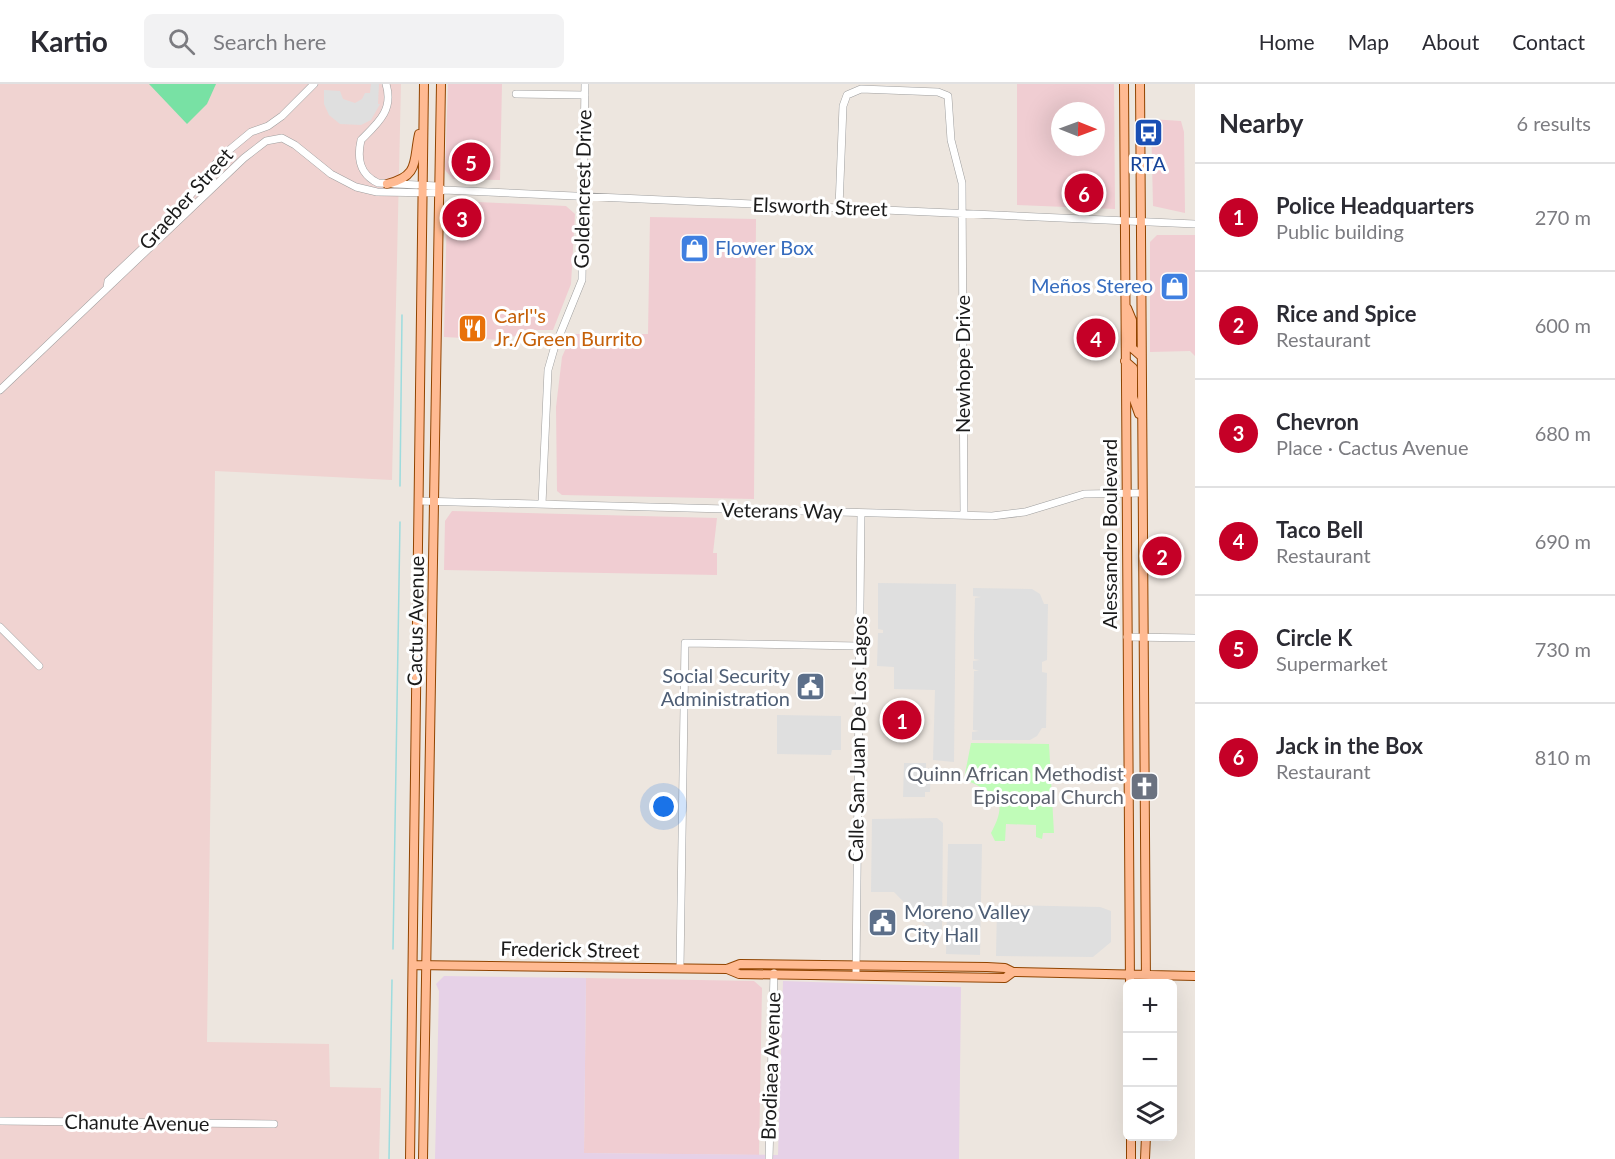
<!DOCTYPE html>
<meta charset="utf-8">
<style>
:root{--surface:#fff;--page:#f2f2f3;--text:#2b2b33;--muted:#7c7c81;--line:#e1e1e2;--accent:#c50027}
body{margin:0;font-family:Lato,sans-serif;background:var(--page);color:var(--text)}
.controls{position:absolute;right:18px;bottom:18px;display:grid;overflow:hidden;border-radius:9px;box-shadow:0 6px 24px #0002}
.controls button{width:54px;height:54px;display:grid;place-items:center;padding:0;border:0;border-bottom:2px solid var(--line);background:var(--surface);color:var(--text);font:30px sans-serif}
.compass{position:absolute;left:1051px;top:18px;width:54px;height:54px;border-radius:50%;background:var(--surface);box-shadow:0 6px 24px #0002;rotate:91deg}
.you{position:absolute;left:664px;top:723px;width:21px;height:21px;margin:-15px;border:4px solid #fff;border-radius:50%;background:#1a73e8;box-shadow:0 0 0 9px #1a73e833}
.badge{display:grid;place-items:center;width:39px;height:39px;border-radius:50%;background:var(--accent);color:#fff;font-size:20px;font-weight:700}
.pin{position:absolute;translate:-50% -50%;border:3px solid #fff;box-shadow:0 2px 6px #0006}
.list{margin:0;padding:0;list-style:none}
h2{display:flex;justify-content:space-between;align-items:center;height:78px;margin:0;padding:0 24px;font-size:26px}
h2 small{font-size:20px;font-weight:400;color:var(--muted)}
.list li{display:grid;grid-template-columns:39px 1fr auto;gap:18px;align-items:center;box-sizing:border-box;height:108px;padding:0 24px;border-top:2px solid var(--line)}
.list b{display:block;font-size:22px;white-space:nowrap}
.list p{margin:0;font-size:20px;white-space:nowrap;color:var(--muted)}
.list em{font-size:20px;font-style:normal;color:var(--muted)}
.icon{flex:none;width:33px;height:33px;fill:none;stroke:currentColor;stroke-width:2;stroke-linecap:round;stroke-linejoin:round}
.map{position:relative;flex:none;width:1195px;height:1075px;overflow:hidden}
header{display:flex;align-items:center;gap:36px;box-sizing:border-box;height:84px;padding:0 30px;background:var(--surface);border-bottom:2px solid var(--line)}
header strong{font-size:28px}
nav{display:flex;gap:33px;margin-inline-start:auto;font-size:21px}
.search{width:420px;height:54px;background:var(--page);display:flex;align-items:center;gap:15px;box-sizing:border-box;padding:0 21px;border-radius:9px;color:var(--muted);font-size:22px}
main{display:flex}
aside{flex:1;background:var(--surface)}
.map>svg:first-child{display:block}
.commercial{fill:#f0cdd2;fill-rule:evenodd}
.industrial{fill:#e6d1e7}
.military{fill:#f0d3d1}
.park{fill:#c0fcb8}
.pitch{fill:#78e1a4}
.parking{fill:#dfdfdf}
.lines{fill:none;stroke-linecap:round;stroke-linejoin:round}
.stream{stroke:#9ddcde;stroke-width:1.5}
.minor-casing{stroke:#9f9f9f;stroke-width:8}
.major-casing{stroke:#914400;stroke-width:10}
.minor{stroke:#fff;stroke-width:7}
.major{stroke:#ffba92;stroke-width:8}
.labels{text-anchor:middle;stroke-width:6;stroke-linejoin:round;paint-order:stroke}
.transit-label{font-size:20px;fill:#164399;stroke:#fff}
.street-label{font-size:20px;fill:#1b1b1b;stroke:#fff}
.shop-label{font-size:20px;fill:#366cbe;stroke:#fff;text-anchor:start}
.food-label{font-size:20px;fill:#c56008;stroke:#fff;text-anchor:start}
.service-label{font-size:20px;fill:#4e5e75;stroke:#fff;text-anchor:end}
.worship-label{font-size:20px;fill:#5b616d;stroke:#fff;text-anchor:end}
</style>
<header>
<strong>Kartio</strong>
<div class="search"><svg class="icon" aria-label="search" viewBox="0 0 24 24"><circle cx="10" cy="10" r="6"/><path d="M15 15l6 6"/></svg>Search here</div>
<nav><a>Home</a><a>Map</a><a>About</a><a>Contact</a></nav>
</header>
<main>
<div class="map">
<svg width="1195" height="1075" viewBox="0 0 1195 1075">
<rect width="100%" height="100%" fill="#ede6df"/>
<!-- commercial -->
<path class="commercial" d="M448,0H502L500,96L453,95L445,86Z
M1017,0H1114L1115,125L1017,121ZM1060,27H1096V63H1060Z
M1151,35L1181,37L1184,48L1185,129L1153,122Z
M456,117L566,122L575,130L571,200L553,246H534L502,256L444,253L447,125Z
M650,133L756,135L754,415L562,411L557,407L556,323L562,273L572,250H648Z
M1157,151H1195V272L1190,267L1150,268V158Z
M452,427L717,434L713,469H717V491L444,486L445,437Z
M586,894L754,897L762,904L759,1071L584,1069Z"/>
<!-- industrial -->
<path class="industrial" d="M444,892L586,894L584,1069L778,1071L783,897L961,903L959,1075H435L439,907L436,900Z"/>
<!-- military -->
<path class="military" d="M0,0H401L392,396L215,387L207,958L329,960L330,1003L381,1004L379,1075H0Z"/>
<!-- park -->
<path class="park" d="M971,659L1049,660L1054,749H1043L1042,755L1036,753V741L1006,740L1005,757H995L991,749C1011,712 993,709 964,695Z"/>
<!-- pitch -->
<path class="pitch" d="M149,0H216L207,20L187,40Z"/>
<!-- parking -->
<path class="parking" d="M371,0H379L378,20H380L371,36L361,41L340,40L329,31L324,20V6L340,7L343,15L355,19L362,15L365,9H370Z
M878,499L956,500L954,678L933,676L935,606L894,605V583L877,582L878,549H883V546L878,545Z
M973,504L1032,505L1040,510L1044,520H1048L1047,576L1042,578V588L1047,589L1046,644H1042L1037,652L1030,656H972V648L979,647L973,646V639L974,587H979L973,585V577L980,576L974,575V551L975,514L981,513L973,512Z
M777,631L841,632V666H832L831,671L777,670Z
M904,679H926V684H931L930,708H925V713H903Z
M937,734L943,739L942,846H931L894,808H871L872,735Z
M948,760H982L980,871L946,870Z
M997,821L1100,823L1111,827V858L1093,873L996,872Z"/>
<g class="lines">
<!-- stream -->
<path class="stream" d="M400,402L402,231
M393,865L400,438
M389,1075L392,896"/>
<defs>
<path id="minor" d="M386,0C394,26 378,39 361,56C357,74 359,90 378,99L437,102L442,105
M516,10L585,11
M839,123L843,22L847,11L861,5L938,8L948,12L951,56L962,99L964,431
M107,204L108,197L162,146L222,72L251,48L268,42L282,32L314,0
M0,306L244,74L266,57L282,54L295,61L331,90L356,103L377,108L437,109L444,106L1195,140
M419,417L992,432L1025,428L1084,410L1142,409
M542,420L548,286L554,265L582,196L585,0
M0,543L39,582
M1127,553L1195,554
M680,884L685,559L859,562
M856,890L861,429
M0,1037L274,1040
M769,1075L774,889"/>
<path id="major" d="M1124,0L1130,900
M1140,0L1146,900
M387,100C420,92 413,77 419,50
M1127,224L1132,236V264L1141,272
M1125,277L1133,284V313L1139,330
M413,881L727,885L740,880L987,883L1005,884L1013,888L1195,892
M727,885L739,890L1005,894L1013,888
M410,1075L424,0
M423,1075L441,0
M1131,1075V1052
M1145,1075L1146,1052"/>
</defs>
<!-- minor casing -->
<use href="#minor" class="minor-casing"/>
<!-- major casing -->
<use href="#major" class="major-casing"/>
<!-- minor -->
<use href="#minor" class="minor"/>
<!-- major -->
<use href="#major" class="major"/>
</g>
<!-- icons -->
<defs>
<symbol id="bus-square" viewBox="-11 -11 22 22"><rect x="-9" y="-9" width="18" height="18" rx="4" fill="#1a4fb4" stroke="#fff"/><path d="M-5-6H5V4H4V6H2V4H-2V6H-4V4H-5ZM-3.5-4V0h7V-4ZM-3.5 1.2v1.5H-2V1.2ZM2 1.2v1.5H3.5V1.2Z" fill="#fff"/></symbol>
<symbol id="shop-square" viewBox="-11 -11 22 22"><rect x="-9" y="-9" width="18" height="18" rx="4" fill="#3f7fe0" stroke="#fff"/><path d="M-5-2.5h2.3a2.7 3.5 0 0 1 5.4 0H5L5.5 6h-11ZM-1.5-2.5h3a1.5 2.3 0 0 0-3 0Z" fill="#fff"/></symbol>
<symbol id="restaurant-square" viewBox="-11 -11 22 22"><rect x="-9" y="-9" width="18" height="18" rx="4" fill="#e8710a" stroke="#fff"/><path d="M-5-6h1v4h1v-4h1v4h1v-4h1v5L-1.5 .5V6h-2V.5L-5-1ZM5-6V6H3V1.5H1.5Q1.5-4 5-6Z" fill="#fff"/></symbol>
<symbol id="civic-square" viewBox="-11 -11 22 22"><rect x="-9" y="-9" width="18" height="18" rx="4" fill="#5c6f8a" stroke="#fff"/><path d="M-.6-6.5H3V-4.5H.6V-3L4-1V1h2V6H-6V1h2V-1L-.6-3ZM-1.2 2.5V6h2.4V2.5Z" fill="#fff"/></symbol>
<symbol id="church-square" viewBox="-11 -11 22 22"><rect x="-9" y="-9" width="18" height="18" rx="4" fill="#6b7280" stroke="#fff"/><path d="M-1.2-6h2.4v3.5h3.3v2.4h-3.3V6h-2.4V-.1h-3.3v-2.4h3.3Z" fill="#fff"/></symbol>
</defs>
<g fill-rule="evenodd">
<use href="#bus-square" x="1132" y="32" width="33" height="33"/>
<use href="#shop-square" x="678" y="148" width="33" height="33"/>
<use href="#shop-square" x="1158" y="186" width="33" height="33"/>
<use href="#restaurant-square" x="456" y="228" width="33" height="33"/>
<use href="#civic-square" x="794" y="586" width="33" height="33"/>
<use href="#church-square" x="1128" y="686" width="33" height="33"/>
<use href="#civic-square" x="866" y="822" width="33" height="33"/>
</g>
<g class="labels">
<!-- transit labels -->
<g class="transit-label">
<text x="1148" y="87">RTA</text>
</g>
<!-- street labels -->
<g class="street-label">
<text transform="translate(583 105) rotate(-89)" y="7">Goldencrest Drive</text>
<text transform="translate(186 115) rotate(-48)" y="7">Graeber Street</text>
<text transform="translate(820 123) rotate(2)" y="7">Elsworth Street</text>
<text transform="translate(963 280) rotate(-90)" y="7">Newhope Drive</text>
<text transform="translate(782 427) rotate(1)" y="7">Veterans Way</text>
<text transform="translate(1110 450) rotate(-90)" y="7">Alessandro Boulevard</text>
<text transform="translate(416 537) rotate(-89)" y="7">Cactus Avenue</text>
<text transform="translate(858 655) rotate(-89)" y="7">Calle San Juan De Los Lagos</text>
<text transform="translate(570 866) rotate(1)" y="7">Frederick Street</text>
<text transform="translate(771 982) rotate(-88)" y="7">Brodiaea Avenue</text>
<text transform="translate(137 1039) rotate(1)" y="7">Chanute Avenue</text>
</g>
<!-- shop labels -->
<g class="shop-label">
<text x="715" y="171">Flower Box</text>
<text x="1153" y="209" text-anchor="end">Meños Stereo</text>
</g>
<!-- food labels -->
<g class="food-label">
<text x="494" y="239">Carl''s<tspan x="494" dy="23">Jr./Green Burrito</tspan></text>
</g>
<!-- service labels -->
<g class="service-label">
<text x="790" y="599">Social Security<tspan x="790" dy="23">Administration</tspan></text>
<text x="904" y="835" text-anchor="start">Moreno Valley<tspan x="904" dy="23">City Hall</tspan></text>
</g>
<!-- worship labels -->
<g class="worship-label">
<text x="1124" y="697">Quinn African Methodist<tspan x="1124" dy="23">Episcopal Church</tspan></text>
</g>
</g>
</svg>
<div class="controls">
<button>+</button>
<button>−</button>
<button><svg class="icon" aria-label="layers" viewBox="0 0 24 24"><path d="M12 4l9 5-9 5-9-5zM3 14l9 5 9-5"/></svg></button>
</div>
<svg class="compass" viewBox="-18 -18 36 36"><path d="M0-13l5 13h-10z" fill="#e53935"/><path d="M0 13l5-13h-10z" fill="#7c7c81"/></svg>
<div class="you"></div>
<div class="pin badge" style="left:902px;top:636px">1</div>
<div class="pin badge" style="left:1162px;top:472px">2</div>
<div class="pin badge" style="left:462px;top:134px">3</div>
<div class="pin badge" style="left:1096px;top:254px">4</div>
<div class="pin badge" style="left:471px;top:78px">5</div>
<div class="pin badge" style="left:1084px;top:109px">6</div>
</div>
<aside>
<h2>Nearby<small>6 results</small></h2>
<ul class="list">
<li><span class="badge">1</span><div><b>Police Headquarters</b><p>Public building</p></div><em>270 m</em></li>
<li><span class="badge">2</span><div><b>Rice and Spice</b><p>Restaurant</p></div><em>600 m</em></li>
<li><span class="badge">3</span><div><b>Chevron</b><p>Place · Cactus Avenue</p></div><em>680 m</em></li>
<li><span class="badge">4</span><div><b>Taco Bell</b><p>Restaurant</p></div><em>690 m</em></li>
<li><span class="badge">5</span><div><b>Circle K</b><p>Supermarket</p></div><em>730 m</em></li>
<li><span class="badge">6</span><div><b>Jack in the Box</b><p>Restaurant</p></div><em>810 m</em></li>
</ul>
</aside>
</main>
